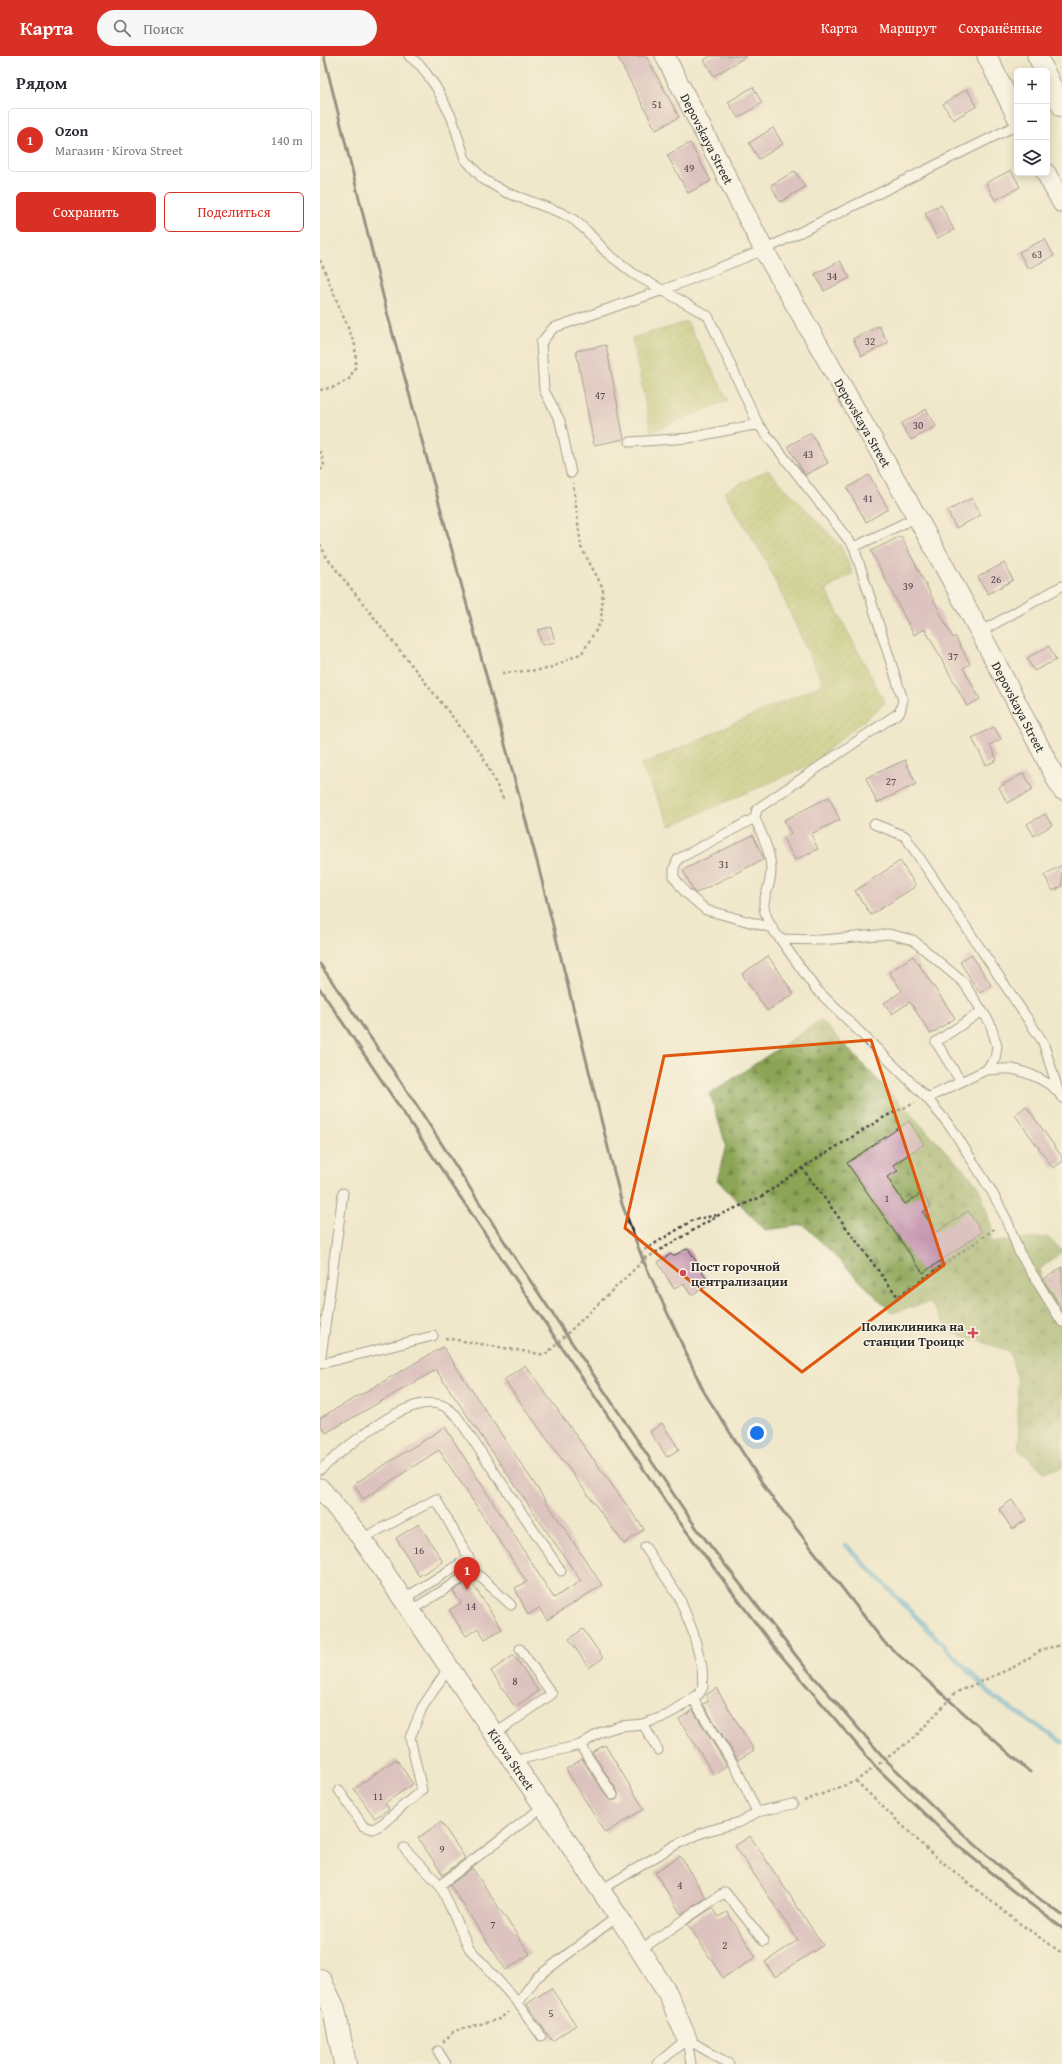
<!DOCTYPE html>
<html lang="ru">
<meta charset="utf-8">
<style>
:root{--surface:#fff;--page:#f7f7f7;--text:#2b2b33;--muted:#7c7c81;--line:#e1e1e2;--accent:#d93025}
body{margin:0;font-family:"Gentium Book Plus",serif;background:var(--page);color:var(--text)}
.controls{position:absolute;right:12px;top:12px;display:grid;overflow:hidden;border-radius:6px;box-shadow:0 2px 10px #0003}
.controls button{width:36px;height:36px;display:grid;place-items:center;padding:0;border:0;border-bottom:1px solid var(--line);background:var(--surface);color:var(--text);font:20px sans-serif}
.you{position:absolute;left:437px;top:1377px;width:14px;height:14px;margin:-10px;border:3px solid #fff;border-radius:50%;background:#1a73e8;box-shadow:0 0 0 6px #1a73e833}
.badge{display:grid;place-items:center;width:26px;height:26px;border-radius:50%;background:var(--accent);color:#fff;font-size:13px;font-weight:700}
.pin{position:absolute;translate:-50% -33px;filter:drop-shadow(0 1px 2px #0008)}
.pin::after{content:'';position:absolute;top:21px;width:14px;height:12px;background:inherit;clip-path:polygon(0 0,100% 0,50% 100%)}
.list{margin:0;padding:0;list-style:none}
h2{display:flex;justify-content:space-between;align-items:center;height:52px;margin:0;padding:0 16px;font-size:17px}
h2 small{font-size:13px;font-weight:400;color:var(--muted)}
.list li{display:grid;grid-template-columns:26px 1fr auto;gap:12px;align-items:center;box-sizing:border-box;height:64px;margin:0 8px 8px;padding:0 8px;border:1px solid var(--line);border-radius:6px}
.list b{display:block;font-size:15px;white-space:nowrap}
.list p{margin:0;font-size:13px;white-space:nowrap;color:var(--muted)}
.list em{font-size:13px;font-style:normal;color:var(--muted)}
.actions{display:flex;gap:8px;padding:12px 16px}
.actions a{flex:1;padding:9px 0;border:1px solid var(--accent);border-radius:6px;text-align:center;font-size:14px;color:var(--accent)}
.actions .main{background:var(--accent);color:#fff}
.icon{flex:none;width:22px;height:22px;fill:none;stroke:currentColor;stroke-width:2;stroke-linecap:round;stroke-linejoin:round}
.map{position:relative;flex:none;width:742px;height:2008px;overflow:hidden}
header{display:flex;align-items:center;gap:24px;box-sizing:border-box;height:56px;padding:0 20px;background:var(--accent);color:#fff}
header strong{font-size:19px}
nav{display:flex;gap:22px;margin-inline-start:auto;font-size:14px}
.search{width:280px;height:36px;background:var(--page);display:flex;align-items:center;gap:10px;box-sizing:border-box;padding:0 14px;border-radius:22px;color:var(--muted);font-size:15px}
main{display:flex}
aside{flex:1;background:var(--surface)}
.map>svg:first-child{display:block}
.forest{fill:url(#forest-firs);stroke:#5b6840}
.garden{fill:url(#garden-furrows);stroke:#6d7444}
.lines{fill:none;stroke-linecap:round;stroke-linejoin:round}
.stream{stroke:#53aad0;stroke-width:5}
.building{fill:#c597b1}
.lane-casing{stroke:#494743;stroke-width:11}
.street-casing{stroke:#494743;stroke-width:21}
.secondary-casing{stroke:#494743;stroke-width:24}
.path{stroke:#494743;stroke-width:2.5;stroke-dasharray:3 3;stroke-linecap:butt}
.lane{stroke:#fff;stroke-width:9}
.street{stroke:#fff;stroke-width:19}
.secondary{stroke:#fff;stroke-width:22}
.rail{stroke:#2b2b2b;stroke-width:3}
.marked{fill:none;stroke:#df570e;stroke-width:3;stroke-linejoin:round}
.poi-dot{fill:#d1495b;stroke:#fcf5e5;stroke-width:1.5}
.labels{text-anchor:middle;stroke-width:3;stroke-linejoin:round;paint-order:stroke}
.number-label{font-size:11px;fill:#52464c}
.street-label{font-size:13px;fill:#2b2b2b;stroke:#fcf5e5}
.poi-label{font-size:13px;font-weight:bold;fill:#2b2b2b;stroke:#fcf5e5;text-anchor:start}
</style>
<header>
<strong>Карта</strong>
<div class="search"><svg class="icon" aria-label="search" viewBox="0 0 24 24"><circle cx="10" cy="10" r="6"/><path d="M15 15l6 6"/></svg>Поиск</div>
<nav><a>Карта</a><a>Маршрут</a><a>Сохранённые</a></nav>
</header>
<main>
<aside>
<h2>Рядом<small></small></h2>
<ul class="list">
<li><span class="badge">1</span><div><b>Ozon</b><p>Магазин · Kirova Street</p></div><em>140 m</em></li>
</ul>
<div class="actions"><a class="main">Сохранить</a><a>Поделиться</a></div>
</aside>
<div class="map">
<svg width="742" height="2008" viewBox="0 0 742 2008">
<defs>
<pattern id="forest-firs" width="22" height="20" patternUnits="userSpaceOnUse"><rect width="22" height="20" fill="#8ba455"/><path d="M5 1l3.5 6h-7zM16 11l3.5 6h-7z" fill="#728647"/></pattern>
<pattern id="garden-furrows" width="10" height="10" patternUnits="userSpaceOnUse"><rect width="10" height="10" fill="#afbc5e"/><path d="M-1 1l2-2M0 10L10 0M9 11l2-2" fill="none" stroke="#8f994e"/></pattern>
</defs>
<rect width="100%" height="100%" fill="#fcf5e5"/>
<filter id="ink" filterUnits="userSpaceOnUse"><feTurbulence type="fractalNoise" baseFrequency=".025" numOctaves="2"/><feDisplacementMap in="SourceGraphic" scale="8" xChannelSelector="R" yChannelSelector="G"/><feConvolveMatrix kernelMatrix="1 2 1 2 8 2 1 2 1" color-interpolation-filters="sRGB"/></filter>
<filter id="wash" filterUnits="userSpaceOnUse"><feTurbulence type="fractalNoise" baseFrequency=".012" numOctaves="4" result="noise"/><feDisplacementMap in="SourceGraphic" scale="16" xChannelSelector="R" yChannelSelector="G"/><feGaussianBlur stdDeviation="0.9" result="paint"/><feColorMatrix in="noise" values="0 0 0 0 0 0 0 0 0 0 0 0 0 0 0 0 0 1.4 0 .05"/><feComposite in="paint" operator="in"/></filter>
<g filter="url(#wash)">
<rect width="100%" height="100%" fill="#f0e8cb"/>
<!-- forest -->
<path class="forest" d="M501,964L658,1129L672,1171L671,1186L727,1181L742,1194V1196L720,1213L721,1223L742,1256V1412L724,1416L699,1394L697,1322L689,1295L631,1276L609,1246L572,1257L484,1169L445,1174L397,1124L406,1089L390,1038Z"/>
<!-- garden -->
<path class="garden" d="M367,266L408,344L331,376L312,282Z
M448,414L520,489L533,517L506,534L565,647L488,710L350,770L321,709L503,628L446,505L404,436Z"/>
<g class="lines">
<!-- stream -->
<path class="stream" d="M526,1489L676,1643L742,1686"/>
</g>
<g id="blocks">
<!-- building -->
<path class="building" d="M297,0H326L359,61L336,74Z
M391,0H427L394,20L384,4Z
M433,31L442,47L418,62L408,46Z
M647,33L657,50L633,64L623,48Z
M453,72L463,88L439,103L429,87Z
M370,87L391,125L368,137L347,99Z
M691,114L700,131L675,144L666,127Z
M475,115L485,131L460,146L451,129Z
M621,149L634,174L617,182L605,157Z
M725,183L734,200L708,213L699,196Z
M520,205L530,222L504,235L495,218Z
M559,270L568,287L542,300L533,283Z
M286,289L304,383L274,389L256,295Z
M606,353L616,370L591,384L581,368Z
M491,377L508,407L485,419L468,390Z
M549,419L568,453L546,466L527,432Z
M652,442L661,459L636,472L627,455Z
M581,480L633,582L635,580L650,608L643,612L660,643L647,650L605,573L594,579L551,495Z
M684,507L693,524L668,538L658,521Z
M231,571L235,586L222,589L218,574Z
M729,590L736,604L714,615L707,602Z
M674,671L681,683L670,689L677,704L666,709L652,682Z
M585,704L596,728L557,747L546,722Z
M704,717L713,734L687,747L679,731Z
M509,741L520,764L491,778L498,793L475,804L463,782L471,777L464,764Z
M725,758L732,769L714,780L707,768Z
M433,779L444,803L376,837L374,836L363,814Z
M580,805L596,830L551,859L535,835Z
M742,809V830L733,835L724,819Z
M651,898L671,929L660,937L640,906Z
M448,900L474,938L447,955L422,918Z
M593,900L635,962L611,978L590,946L572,958L564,947L582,935L569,916Z
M706,1050L742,1101V1106L733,1112L695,1059Z
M589,1065L604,1088L573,1109L578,1115L567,1121L585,1148L602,1137L611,1151L603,1156L617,1176L648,1155L662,1176L603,1217L527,1107Z
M368,1192L390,1228L371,1239L363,1227L354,1233L338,1206L351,1198L353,1200Z
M742,1211V1252L723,1224Z
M123,1291L282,1529L227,1564L219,1552L208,1559L195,1532L207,1526L119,1394L43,1443L34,1428L125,1371L234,1542L261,1525L116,1314L6,1377L0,1368V1362Z
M205,1309L324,1473L304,1488L184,1324Z
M342,1367L359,1393L347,1401L330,1376Z
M692,1444L706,1464L692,1473L679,1453Z
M99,1468L123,1506L99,1520L76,1482Z
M150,1524L182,1573L165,1583L158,1572L146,1580L129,1554L141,1547L133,1535Z
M263,1573L283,1602L269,1612L249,1583Z
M194,1599L218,1635L195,1651L171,1615Z
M396,1632L434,1694L418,1704L383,1648L389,1645L386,1639Z
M373,1654L407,1710L394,1719L359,1663Z
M285,1689L324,1753L285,1777L246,1713L262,1703L288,1742L291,1744H296L298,1741V1736L272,1696Z
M76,1703L93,1728L65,1747L69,1753L55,1762L34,1733Z
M121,1766L145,1802L123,1819L98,1782Z
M430,1780L503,1889L455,1921L445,1906L478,1884L415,1790Z
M360,1800L386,1842L361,1858L335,1816Z
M152,1812L210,1898L186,1914L130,1829Z
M392,1852L398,1861L407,1856L436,1901L403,1922L368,1868Z
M231,1932L256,1969L232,1985L207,1948Z"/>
</g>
</g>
<g filter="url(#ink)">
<use href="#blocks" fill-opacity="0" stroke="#494743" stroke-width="1"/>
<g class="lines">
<defs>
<path id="lane" d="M89,0L101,10L116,31L132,62L145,103L163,123L185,136L242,157L254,164L267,175L287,197L314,218L388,260L438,368L534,491L583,644L580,656L437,753L435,762L358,803L354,812V821L365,836L386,854L452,872L460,883L502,884L569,878L593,884L644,927L670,967L677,990L675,1003L666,1014C674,1014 684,1012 692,1013C707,1016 735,1027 742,1042
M310,386L369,382L438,368
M251,417L240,365L224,334L221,287L233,272L343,234L444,194L697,69
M534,491L597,461
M660,576L742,530
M435,762C442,779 451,796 451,815C450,842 435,842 452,872
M554,768L585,780L723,986L739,1037
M460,883L495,932L607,1042
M666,1014L607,1042L633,1074L672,1136L687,1164L699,1196L742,1266
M641,1026L616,986L662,955
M0,1308L23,1137
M0,1308L113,1280
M0,1414C24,1393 87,1337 121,1349C126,1350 132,1356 136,1359L241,1515
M42,1483L116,1443L149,1502L82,1544
M90,1555L154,1515L191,1549
M373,1643L417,1714L437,1756
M323,1668L338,1694
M175,1678L232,1638L200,1593
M260,1689L293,1739
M193,1705L260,1689L281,1676L300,1670L323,1668L348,1659L379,1638L383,1631L382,1611L373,1576L359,1541L325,1491
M19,1734L43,1770L53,1773L62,1768L102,1734L90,1682L102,1652L129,1611
M224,1750L120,1829L149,1892L198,1947L216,1922L298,1860
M84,1792L120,1829
M281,1834L355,1789L384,1776L420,1766L437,1756L473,1748
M320,1894L405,1836L444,1885
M198,1947L221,1980
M367,1983L409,2008
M367,1983L371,2008
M118,1995L126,2008
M337,2008L367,1983"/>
<g id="street">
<path id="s1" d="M345,0L444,194L597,461L660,576L742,734"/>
<path d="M667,0L697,61"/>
<path d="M717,0L725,15"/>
<path d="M727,20L742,51"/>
<path d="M726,117L742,147"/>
<path id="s2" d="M0,1432L42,1483L298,1860L348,1938L367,1983"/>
</g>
<path id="secondary" d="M0,1924L14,1953L25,2008"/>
</defs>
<!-- lane casing -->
<use href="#lane" class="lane-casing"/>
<!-- street casing -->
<use href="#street" class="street-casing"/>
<!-- secondary casing -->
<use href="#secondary" class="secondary-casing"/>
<!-- path -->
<path class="path" d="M0,204L35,289L36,310L29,323L14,331L0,334
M0,395L4,409L0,415
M0,488L7,502L161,697L184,744
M182,617L228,613L262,597L281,566L283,532L261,491L253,427
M482,1112L578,1241L677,1171
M325,1203L321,1196L373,1164L397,1159
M125,1282L225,1299L325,1203L399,1159L441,1141L482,1112L566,1060L595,1047
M536,1725L610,1796L692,1862L742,1897
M484,1745L536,1725L595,1681L635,1637L696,1610L723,1593L742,1589
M123,1986L134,1975L179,1963L189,1956"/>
<!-- lane -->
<use href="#lane" class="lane"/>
<!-- street -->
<use href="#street" class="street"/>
<!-- secondary -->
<use href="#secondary" class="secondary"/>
<!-- rail -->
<path class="rail" d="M4,0L69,264L218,809L302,1148L323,1204L384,1336L448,1436L564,1586L710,1716
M0,908L96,1048L195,1202L375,1470L481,1606L565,1703L623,1760L703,1831L742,1859
M0,933L358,1464L453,1590L555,1710L637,1789L693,1835L742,1872"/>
</g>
</g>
<!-- marked area -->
<path d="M0 0H742V2008H0ZM551,984L624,1209L482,1316L305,1172L344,1000Z" fill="#f0e8cb" fill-opacity=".55" fill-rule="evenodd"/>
<path class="marked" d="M551,984L624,1209L482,1316L305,1172L344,1000Z"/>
<!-- markers -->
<g class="poi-dot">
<circle cx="363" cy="1217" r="4"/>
<path d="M651 1271h4v4h4v4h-4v4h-4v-4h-4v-4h4z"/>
</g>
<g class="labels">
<!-- number labels -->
<g class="number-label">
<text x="337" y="52">51</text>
<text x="369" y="116">49</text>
<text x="717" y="202">63</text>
<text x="512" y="224">34</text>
<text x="550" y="289">32</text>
<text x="280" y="343">47</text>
<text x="598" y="373">30</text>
<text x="488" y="402">43</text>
<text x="548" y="446">41</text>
<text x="676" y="527">26</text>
<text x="588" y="534">39</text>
<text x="633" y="604">37</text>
<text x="571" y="729">27</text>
<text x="404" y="812">31</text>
<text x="567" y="1146">1</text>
<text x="99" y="1498">16</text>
<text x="151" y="1554">14</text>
<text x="195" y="1629">8</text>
<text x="58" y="1744">11</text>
<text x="122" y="1797">9</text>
<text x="360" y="1833">4</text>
<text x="173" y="1872">7</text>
<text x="405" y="1893">2</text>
<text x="231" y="1961">5</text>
</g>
<!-- street labels -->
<g class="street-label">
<text dy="5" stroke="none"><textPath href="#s1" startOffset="93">Depovskaya Street</textPath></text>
<text dy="5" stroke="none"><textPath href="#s1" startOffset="417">Depovskaya Street</textPath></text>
<text dy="5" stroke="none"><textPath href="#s1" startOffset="741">Depovskaya Street</textPath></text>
<text dy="5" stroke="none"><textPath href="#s2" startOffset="332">Kirova Street</textPath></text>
</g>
<!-- poi labels -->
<g class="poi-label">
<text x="371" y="1215">Пост горочной<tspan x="371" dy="15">централизации</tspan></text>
<text x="644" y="1275" text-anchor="end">Поликлиника на<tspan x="644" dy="15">станции Троицк</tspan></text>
</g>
</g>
</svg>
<div class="controls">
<button>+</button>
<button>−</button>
<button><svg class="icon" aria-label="layers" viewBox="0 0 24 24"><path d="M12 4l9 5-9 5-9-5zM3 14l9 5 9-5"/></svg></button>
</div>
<div class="you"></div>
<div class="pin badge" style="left:147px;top:1534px">1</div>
</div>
</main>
